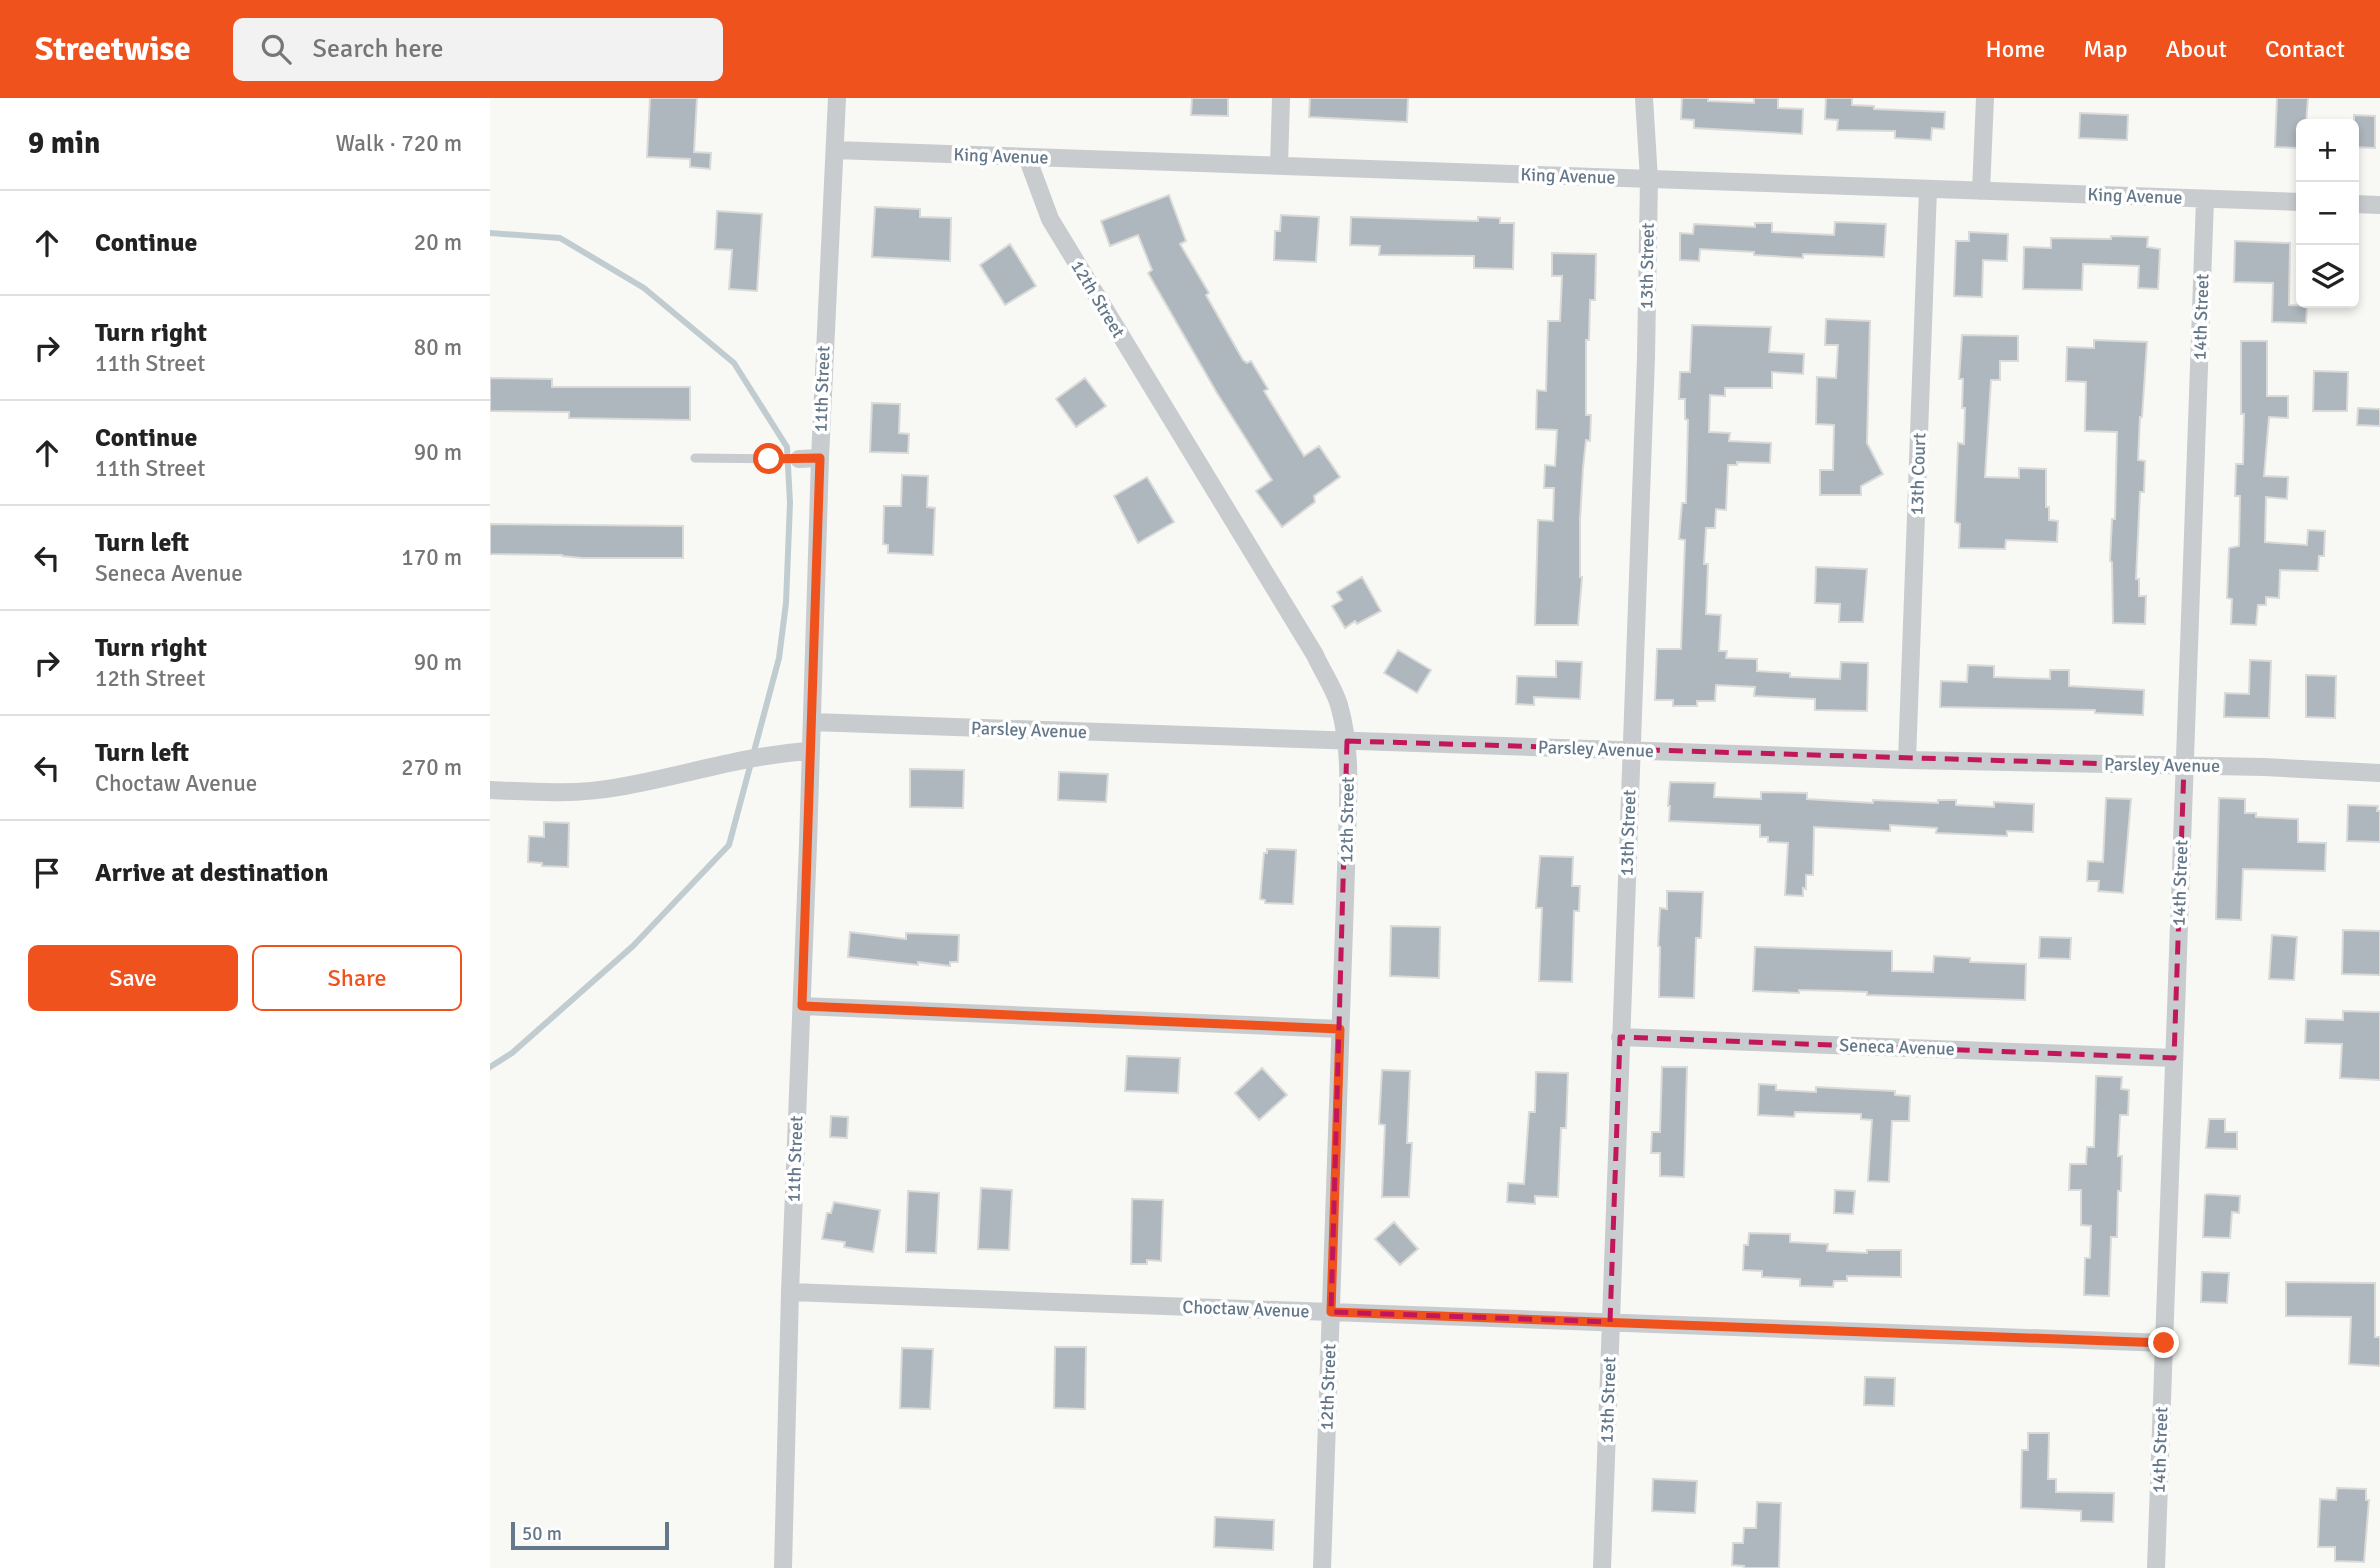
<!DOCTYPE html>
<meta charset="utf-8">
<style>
:root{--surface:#fff;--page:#f2f2f2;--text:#222;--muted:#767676;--line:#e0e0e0;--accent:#f0521e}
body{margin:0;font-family:Signika,sans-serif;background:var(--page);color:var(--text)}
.controls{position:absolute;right:21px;top:21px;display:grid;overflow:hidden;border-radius:10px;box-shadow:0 4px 10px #0003}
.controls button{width:63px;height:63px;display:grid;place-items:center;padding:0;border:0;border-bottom:2px solid var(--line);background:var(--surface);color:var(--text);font:35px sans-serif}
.scale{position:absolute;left:21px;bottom:18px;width:158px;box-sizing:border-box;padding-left:7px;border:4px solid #657889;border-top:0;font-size:19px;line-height:24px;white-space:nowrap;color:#657889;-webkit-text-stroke:5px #fff;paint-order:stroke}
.stop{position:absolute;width:21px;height:21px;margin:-16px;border:5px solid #f0521e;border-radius:50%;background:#fff}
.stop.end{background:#f0521e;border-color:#fff;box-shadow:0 2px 7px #0008}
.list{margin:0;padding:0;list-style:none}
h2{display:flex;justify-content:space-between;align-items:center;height:91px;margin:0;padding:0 28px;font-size:30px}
h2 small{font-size:23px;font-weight:400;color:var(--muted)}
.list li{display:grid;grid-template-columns:46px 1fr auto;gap:21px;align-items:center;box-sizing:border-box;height:105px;padding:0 28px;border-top:2px solid var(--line)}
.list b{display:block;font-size:26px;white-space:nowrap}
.list p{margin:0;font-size:23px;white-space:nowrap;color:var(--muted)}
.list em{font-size:23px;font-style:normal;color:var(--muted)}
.actions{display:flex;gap:14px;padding:21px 28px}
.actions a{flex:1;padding:16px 0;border:2px solid var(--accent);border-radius:10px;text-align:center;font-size:24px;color:var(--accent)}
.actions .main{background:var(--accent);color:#fff}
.icon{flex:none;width:38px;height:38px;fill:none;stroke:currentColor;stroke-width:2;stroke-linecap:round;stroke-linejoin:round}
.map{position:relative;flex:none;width:1890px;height:1470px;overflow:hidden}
header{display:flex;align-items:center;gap:42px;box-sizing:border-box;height:98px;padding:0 35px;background:var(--accent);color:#fff}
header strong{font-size:33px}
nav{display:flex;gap:38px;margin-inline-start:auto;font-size:24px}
.search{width:490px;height:63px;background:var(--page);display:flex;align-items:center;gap:18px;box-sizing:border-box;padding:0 24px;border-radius:10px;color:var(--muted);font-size:26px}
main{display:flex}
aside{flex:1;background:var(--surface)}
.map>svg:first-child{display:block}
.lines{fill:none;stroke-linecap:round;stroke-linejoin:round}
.stream{stroke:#c1ccd1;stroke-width:6}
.building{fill:#aeb7bd;stroke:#dadad8;stroke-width:2}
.service{stroke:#c8cccf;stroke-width:9}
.minor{stroke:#c8cccf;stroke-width:18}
.route{stroke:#f0521e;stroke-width:9}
.marked{fill:none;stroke:#c2185b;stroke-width:5;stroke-dasharray:14 9;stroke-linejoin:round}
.labels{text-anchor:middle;stroke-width:7;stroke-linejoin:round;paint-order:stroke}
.street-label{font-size:18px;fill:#657889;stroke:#fff}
</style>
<header>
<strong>Streetwise</strong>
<div class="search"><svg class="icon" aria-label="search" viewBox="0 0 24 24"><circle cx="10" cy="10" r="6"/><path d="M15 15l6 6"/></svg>Search here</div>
<nav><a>Home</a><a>Map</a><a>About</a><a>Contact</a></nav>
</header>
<main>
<aside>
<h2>9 min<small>Walk · 720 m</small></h2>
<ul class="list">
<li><svg class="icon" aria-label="ahead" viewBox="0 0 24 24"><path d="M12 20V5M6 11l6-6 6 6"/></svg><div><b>Continue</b></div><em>20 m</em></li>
<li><svg class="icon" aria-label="right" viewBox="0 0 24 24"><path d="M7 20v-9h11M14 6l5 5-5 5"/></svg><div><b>Turn right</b><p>11th Street</p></div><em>80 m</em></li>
<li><svg class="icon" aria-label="ahead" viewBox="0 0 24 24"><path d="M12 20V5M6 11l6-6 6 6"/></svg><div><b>Continue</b><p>11th Street</p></div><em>90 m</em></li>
<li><svg class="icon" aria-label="left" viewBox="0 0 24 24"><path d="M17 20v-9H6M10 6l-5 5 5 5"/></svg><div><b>Turn left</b><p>Seneca Avenue</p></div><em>170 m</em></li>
<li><svg class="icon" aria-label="right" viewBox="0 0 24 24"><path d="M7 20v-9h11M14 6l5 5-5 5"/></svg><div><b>Turn right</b><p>12th Street</p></div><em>90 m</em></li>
<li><svg class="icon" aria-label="left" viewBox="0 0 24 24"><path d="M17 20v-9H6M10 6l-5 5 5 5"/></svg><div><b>Turn left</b><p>Choctaw Avenue</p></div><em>270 m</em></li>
<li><svg class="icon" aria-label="arrive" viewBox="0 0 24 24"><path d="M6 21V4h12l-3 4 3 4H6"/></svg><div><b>Arrive at destination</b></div></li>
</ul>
<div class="actions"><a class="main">Save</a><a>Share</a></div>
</aside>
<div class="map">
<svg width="1890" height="1470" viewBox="0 0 1890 1470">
<rect width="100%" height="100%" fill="#f8f8f5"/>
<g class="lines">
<!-- stream -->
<path class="stream" d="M0,135L70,140L154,190L244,265L297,349L300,405L296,505L289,560L239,747L143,848L22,955L0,969"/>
</g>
<!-- building -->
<path class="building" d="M160,0H207L204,54L221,55L220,71L200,69V61L157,59Z
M702,0H738V18L701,17Z
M820,0H918L917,24L819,19Z
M1192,0H1218V3L1264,5V0H1288V10L1313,11L1312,36L1204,30V22L1191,21Z
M1336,0H1362V7L1384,8V11L1455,14L1454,31L1442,30L1441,42L1405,40V33L1347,32L1348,22L1335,21Z
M1787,0H1818L1816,26H1811V50L1785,49Z
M1590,15L1638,17L1637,42L1589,40Z
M1864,17L1885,18V50L1864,49Z
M679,97L696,143L690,146L719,195L716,197L753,262L757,265L761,263L778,291L774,293L814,358L829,348L850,379L824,398L825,404L792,429L766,393L782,382L727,295L658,175L662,172L648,137L620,148L611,123Z
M385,109L430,111V119L461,120L460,163L382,159Z
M227,113L272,116L267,193L239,191L242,152L225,151Z
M791,117L829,119L826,164L784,162L785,133H790Z
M861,119L988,123V119L1010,120V125H1024L1023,171L984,170V158L889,157L890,148L860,147Z
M1345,124L1396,126L1394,159L1313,156V160L1264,157V154L1210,151L1209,163L1190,162V135L1203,136L1204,126L1265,129V125H1282V134L1344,137Z
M1479,134L1518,136L1517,163L1493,162L1492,199L1464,198L1466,143H1479Z
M1621,138L1658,139L1657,149L1670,151L1668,191L1648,190L1649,168L1593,166L1592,192L1533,191L1534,149L1561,150V140L1621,141Z
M1745,143L1800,145L1799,207L1817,208L1816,225L1782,224L1783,185L1744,184Z
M520,146L546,188L515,207L490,167Z
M1062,155L1106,156L1105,202H1100L1099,242H1096V317H1101L1100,343L1096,342L1093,370L1090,422V479H1092L1088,527H1045L1048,422L1063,423L1064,390H1054L1055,367L1065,368L1067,332L1046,331L1047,292L1056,293L1058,223H1070L1072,178H1062Z
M1336,221L1380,223L1377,345L1393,376L1371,388V397H1330V372H1343L1344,327L1326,326L1327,279L1346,280L1348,247H1335Z
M1202,227L1281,229L1279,254L1314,256L1313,276L1282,274V290H1235V298L1220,297L1219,334L1240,335L1239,343L1281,345L1280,365L1247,364V367H1238L1236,412L1226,411L1225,430H1216L1214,466H1218L1216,516L1231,517L1229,553H1237L1236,560L1267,561V573L1300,575V579L1350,581L1351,564L1378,565L1377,613L1325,612V601L1264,598L1265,589L1226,587L1225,603H1207V608H1183V602H1165L1167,551H1191L1195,442L1189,441L1192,405H1196L1198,322L1195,321V301H1189L1190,274H1200Z
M1472,237L1528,238V263H1510V282H1501L1495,379L1529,380V370L1556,371V409H1559V422L1568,423L1567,444L1516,442L1515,451L1469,450L1470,426L1465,424L1468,345L1474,346L1475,310H1472L1473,281H1469Z
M1604,242L1657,244L1652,319H1650L1648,362L1655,363L1654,394H1650L1646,481H1649V498H1656L1655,526L1623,525L1622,464L1620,463L1622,421H1625L1627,334L1595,333L1596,284L1576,283L1577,249L1604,250Z
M1751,243H1777V298H1798V320L1779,319L1774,378L1798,379L1797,401L1776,399L1775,444L1817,447L1818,432L1835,433L1834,458H1829L1828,473L1790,472L1789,500L1776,499V507H1768L1766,527L1741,526L1742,501L1737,500L1739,450L1749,448L1750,398H1745L1746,366H1753L1754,316H1751Z
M1824,273L1858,274L1857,313H1823Z
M0,280L62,281V289H200V322L79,320V314L0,313Z
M595,280L616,308L586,329L566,301Z
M382,305L410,306L409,335L419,336L418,355L380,354Z
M1868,310L1890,311V328L1867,327Z
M412,377L438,378L437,409L445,410L443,457L398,455V447L393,446L394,408H411Z
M657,379L684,424L648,445L624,398Z
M0,426L193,428V460H92L72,458V457L0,456Z
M1326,469L1377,471L1373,524H1349L1350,506L1325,505Z
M872,479L891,513L867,526L865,523L855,530L842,508L852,502L847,494Z
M908,552L941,572L927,595L894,575Z
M1760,562L1781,563L1779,620L1734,619L1735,595L1759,596Z
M1066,563L1092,564L1090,601L1044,599V607L1026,606L1027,578L1066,579Z
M1478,567L1504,568V579L1560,581V572H1579V588L1654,592L1653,617L1605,615V612L1450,609L1451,583L1477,584Z
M1816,577L1846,578L1845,620L1816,619Z
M420,671L474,672L473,710L420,709Z
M569,674L618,676L616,704L568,702Z
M1180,684L1225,685L1224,699L1271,701V694L1317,695V701L1383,705V702L1448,705V702H1466V707L1504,709V704L1544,706L1543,734L1517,733V738L1446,735L1447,730L1400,727V733L1324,729L1323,777H1316V791L1313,790V798L1295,797L1298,745L1278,744V739H1270V727L1179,723L1180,708H1178Z
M1616,700L1641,701L1633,795L1608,793L1609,783H1597L1598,763L1613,764Z
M1729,700L1755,701V715H1766V719L1808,721V744L1836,745L1835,773L1753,771L1751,822L1726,821Z
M1858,707L1888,708L1887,713H1890V744L1857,743Z
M54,724L79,725L78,769L52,768V765L38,764L39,738L54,739Z
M777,751L806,752L803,806L775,805V802L770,801L774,755H777Z
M1050,758L1083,759L1082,788H1090L1089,813H1084L1082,884L1049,883L1052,810H1046Z
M1177,793L1213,794L1211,840H1206L1204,900L1169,899L1170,849L1168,848L1170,810L1177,811Z
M901,828L950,829L949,880L900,878Z
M1853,832L1890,833V877L1852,876Z
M360,834L416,841V835L469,837L468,864H460V868L428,864V867L358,859Z
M1782,837L1807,839L1804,882L1779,881Z
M1550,839L1581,840L1580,861L1549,860Z
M1265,849L1402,853V873L1443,874L1444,858L1480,860V864L1536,866L1535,902L1377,897V894L1350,893L1309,892V895L1263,893Z
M1853,913L1890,914V982L1850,980L1852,946L1815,945L1816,921L1853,922Z
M637,958L690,960L688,995L635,993Z
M1172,969H1197L1194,1079L1170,1078V1055H1161L1162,1034H1170Z
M772,970L797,997L769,1022L745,995Z
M892,972L920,973L917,1045H922L919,1099H892L895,1027L889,1026Z
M1046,974L1078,975L1076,1030H1071L1068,1099L1045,1098V1106L1017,1104L1018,1085L1034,1086L1039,1014H1045Z
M1606,978L1632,979L1631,991L1639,992L1638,1017H1630L1628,1058H1632L1631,1093H1628L1627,1139H1621L1619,1198L1594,1197L1595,1160H1600L1601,1128L1591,1127V1092H1579L1580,1066H1596L1597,1049H1604Z
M1269,986L1286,987V992L1326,994V989L1363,991L1405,993V997L1420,998L1419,1023H1402L1399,1084L1378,1083L1382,1022L1371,1021V1016L1305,1014L1304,1019L1268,1017Z
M341,1018L358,1019L357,1040L340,1039Z
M1719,1021H1735V1034H1747V1051L1716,1050Z
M491,1090L522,1092L519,1152L488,1151Z
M1345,1092L1365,1093L1363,1116L1344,1115Z
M418,1093L449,1095L446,1155L416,1154Z
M1718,1096L1750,1098L1749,1115L1742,1114L1740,1140L1713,1139L1715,1097Z
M642,1101L673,1102L671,1163L657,1162V1166H641Z
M344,1104L390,1112L383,1154L354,1149L355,1144L332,1141L337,1115H341Z
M904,1124L928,1151L910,1167L885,1141Z
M1259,1135L1300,1136V1144L1338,1146L1337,1153L1377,1155V1152H1411V1179L1357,1178V1183H1344L1343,1189L1310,1188V1181L1272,1179V1173L1253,1172L1254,1147H1258Z
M1712,1174L1739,1175L1737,1205L1711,1204Z
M1796,1184L1885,1185V1239H1890V1268L1859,1266L1861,1219L1796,1218Z
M565,1249H596L595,1311L564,1310Z
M412,1250L443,1251L440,1311L410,1310Z
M1375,1279L1405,1280L1404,1308L1374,1307Z
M1538,1335H1559L1558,1381H1566V1394L1624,1395L1623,1424L1591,1423V1413L1531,1410L1532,1352H1538Z
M1163,1381L1207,1383L1205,1415L1162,1413Z
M1847,1390L1876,1391V1402H1879L1874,1464L1845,1463V1449H1828L1830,1401L1846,1402Z
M1267,1404L1291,1405L1289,1470H1254V1468L1242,1467L1243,1445H1253L1254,1430H1266Z
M725,1419L784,1422L783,1452L724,1449Z"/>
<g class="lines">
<!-- service -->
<path class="service" d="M205,360L309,361"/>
<!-- minor -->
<path class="minor" d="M345,52L1811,104
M537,59L560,121L825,557C832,573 844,590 849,607C862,652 858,697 857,743L832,1470
M789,68L791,0
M1491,93L1495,0
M1864,106L1890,107
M309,361L330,360
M322,624L1417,662L1774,669L1890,675
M1417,662L1438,91
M0,692C43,694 87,697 129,689C193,678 255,657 320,653
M312,908L850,931
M1130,939L1684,960
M300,1194L1674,1245
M293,1470L300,1194L318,746L330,360L347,0
M1112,1470L1156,259L1159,81L1154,0
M1666,1470L1715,101"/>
</g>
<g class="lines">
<!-- route -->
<path class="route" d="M279,361L330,360L312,908L850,931L841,1214L1674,1245"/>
</g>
<!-- marked area -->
<path class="marked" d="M857,643L1694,668L1684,960L1130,939L1120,1224L841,1214Z"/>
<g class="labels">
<!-- street labels -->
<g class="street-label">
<text transform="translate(511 58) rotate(2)" y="6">King Avenue</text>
<text transform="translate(1078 78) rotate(2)" y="6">King Avenue</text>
<text transform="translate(1645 98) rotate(2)" y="6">King Avenue</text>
<text transform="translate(1157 168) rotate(-89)" y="6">13th Street</text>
<text transform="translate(608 201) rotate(59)" y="6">12th Street</text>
<text transform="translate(1711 219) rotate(-88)" y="6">14th Street</text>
<text transform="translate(332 291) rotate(-88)" y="6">11th Street</text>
<text transform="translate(1428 376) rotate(-88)" y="6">13th Court</text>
<text transform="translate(539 632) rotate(2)" y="6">Parsley Avenue</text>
<text transform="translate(1106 651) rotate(2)" y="6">Parsley Avenue</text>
<text transform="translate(1672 667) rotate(1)" y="6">Parsley Avenue</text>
<text transform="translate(857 722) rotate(-89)" y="6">12th Street</text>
<text transform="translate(1138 735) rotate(-88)" y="6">13th Street</text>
<text transform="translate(1690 785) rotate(-88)" y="6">14th Street</text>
<text transform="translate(1407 949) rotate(2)" y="6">Seneca Avenue</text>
<text transform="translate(305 1061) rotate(-88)" y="6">11th Street</text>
<text transform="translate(756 1211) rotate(2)" y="6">Choctaw Avenue</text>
<text transform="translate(838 1289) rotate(-88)" y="6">12th Street</text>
<text transform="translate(1118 1302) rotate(-88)" y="6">13th Street</text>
<text transform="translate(1670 1352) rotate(-88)" y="6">14th Street</text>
</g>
</g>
</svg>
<div class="controls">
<button>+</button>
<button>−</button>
<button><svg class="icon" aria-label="layers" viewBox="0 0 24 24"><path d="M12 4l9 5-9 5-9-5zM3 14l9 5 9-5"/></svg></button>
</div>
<div class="scale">50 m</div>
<div class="stop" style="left:279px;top:361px"></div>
<div class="stop end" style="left:1674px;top:1245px"></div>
</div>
</main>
